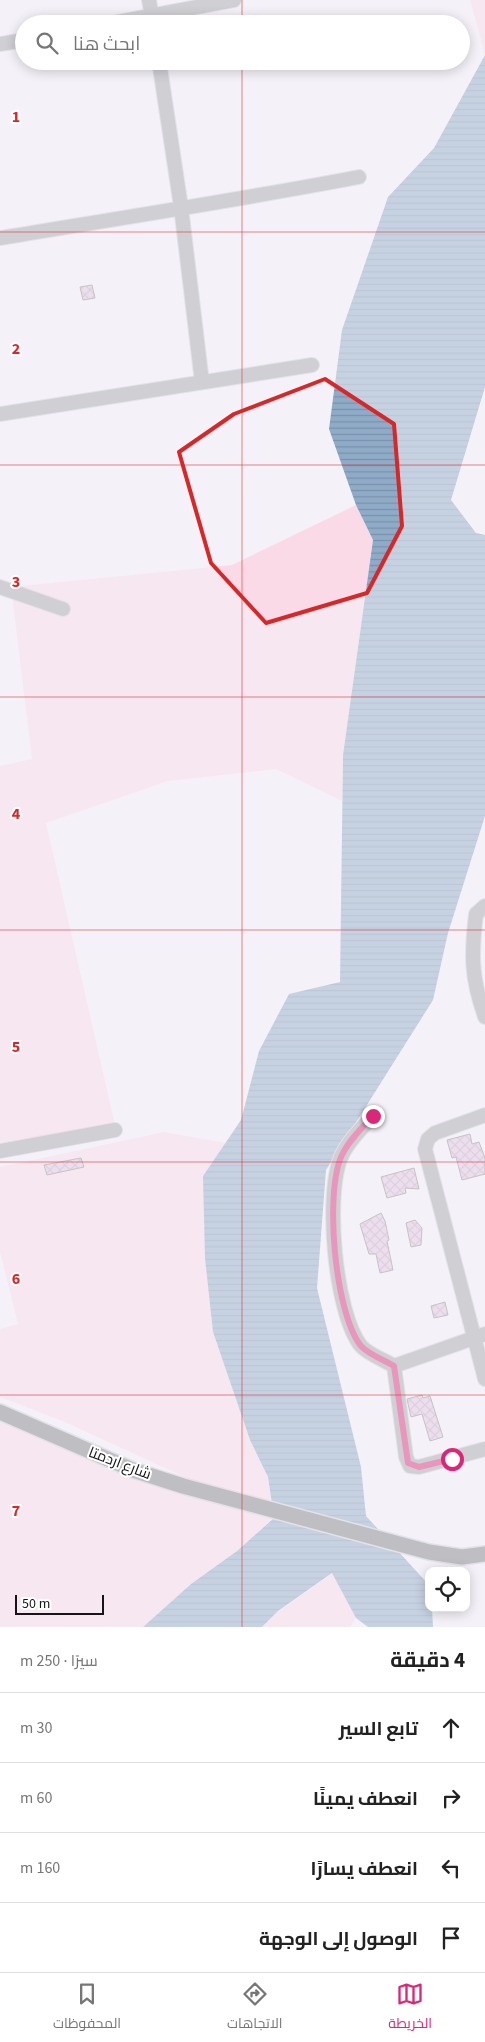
<!DOCTYPE html>
<html lang="ar">
<meta charset="utf-8">
<style>
:root{--surface:#fff;--page:#f6f6f6;--text:#222;--muted:#767676;--line:#e0e0e0;--accent:#db2777}
body{margin:0;font-family:"Source Sans 3",Cairo,sans-serif;background:var(--page);color:var(--text);direction:rtl}
.controls{position:absolute;right:15px;bottom:15px;display:grid;overflow:hidden;border-radius:10px;box-shadow:0 2px 12px #0003}
.controls button{width:45px;height:45px;display:grid;place-items:center;padding:0;border:0;border-bottom:1px solid var(--line);background:var(--surface);color:var(--text);font:25px sans-serif}
.scale{position:absolute;left:15px;bottom:12px;width:89px;box-sizing:border-box;padding-left:5px;border:2px solid #151517;border-top:0;font-size:14px;line-height:18px;white-space:nowrap;color:#151517;-webkit-text-stroke:4px #fff;paint-order:stroke}
.stop{position:absolute;width:15px;height:15px;margin:-11px;border:4px solid #db2777;border-radius:50%;background:#fff}
.stop.end{background:#db2777;border-color:#fff;box-shadow:0 1px 5px #0008}
.list{margin:0;padding:0;list-style:none}
h2{display:flex;justify-content:space-between;align-items:center;height:65px;margin:0;padding:0 20px;font-size:21px}
h2 small{font-size:16px;font-weight:400;color:var(--muted)}
.list li{display:grid;grid-template-columns:32px 1fr auto;gap:15px;align-items:center;box-sizing:border-box;height:70px;padding:0 20px;border-top:1px solid var(--line)}
.list b{display:block;font-size:19px;white-space:nowrap}
.list em{font-size:16px;font-style:normal;color:var(--muted)}
.icon{flex:none;width:28px;height:28px;fill:none;stroke:currentColor;stroke-width:2;stroke-linecap:round;stroke-linejoin:round}
.map{position:relative;flex:none;width:485px;height:1627px;overflow:hidden;direction:ltr}
.search{position:absolute;background:var(--surface);box-shadow:0 2px 12px #0003;left:15px;right:15px;top:15px;height:55px;display:flex;align-items:center;gap:12px;box-sizing:border-box;padding:0 18px;border-radius:28px;color:var(--muted);font-size:19px}
.sheet{height:345px;background:var(--surface)}
nav{display:flex;justify-content:space-around;align-items:center;box-sizing:border-box;height:70px;border-top:1px solid var(--line);background:var(--surface);font-size:14px;color:var(--muted)}
nav a{display:grid;justify-items:center;gap:2px}
nav .on{color:var(--accent)}
.map>svg:first-child{display:block}
.green{fill:#fbdae7}
.water{fill:url(#water-rules)}
.building{fill:url(#building-cross-hatch);stroke:#8d888c}
.lines{fill:none;stroke-linecap:round;stroke-linejoin:round}
.minor-casing{stroke:#d0cfd4;stroke-width:16}
.secondary-casing{stroke:#d0cfd4;stroke-width:18}
.minor{stroke:#a5a5a8;stroke-width:14}
.secondary{stroke:#7f8083;stroke-width:15}
.route{stroke:#db2777;stroke-width:6}
.marked{fill:none;stroke:#d62828;stroke-width:4;stroke-linejoin:round}
.grid{fill:none;stroke:#d62828;stroke-width:1;stroke-opacity:0.55}
.labels{text-anchor:middle;stroke-width:4;stroke-linejoin:round;paint-order:stroke}
.street-label{font-size:15px;fill:#151517;stroke:#fff}
.grid-label{font-size:16px;text-anchor:middle;font-weight:bold;fill:#d62828;stroke:#fff;stroke-width:4;stroke-linejoin:round;paint-order:stroke}
</style>
<div class="map">
<svg width="485" height="1627" viewBox="0 0 485 1627">
<defs>
<pattern id="water-rules" width="6" height="5" patternUnits="userSpaceOnUse" patternTransform="scale(1.25)"><rect width="6" height="5" fill="#8fabc7"/><path d="M0 2.5h6" fill="none" stroke="#7a92aa"/></pattern>
<pattern id="building-cross-hatch" width="8" height="8" patternUnits="userSpaceOnUse" patternTransform="scale(1.25)"><rect width="8" height="8" fill="#e4c6e3"/><path d="M0 0l8 8M0 8l8-8" fill="none" stroke="#c3a9c2"/></pattern>
</defs>
<rect width="100%" height="100%" fill="#f4f2f8"/>
<!-- green -->
<path class="green" d="M470,0H485V55Z
M356,505L373,540L343,755L342,801L276,769L168,781L46,823L115,1125L0,1142V766L32,759L11,587L232,565Z
M164,1132L226,1143L203,1176L213,1332L250,1440L268,1477L271,1501L191,1480L65,1422L0,1397V1329L18,1324L0,1252V1167Z
M0,1421C88,1461 178,1494 272,1519L237,1551L191,1584L143,1627H0Z
M333,1573L356,1618L350,1627H262L275,1614Z"/>
<!-- water -->
<path class="water" d="M485,55V387L451,500L476,533L485,535V816L448,933L433,1000L326,1170L317,1288L361,1467L366,1516L429,1585V1608H432L433,1627H368L356,1618L332,1573L278,1611L262,1627H143L191,1584L237,1551L274,1518L268,1477L250,1440L213,1332L205,1258L203,1176L241,1120L259,1051L289,994L340,982L343,755L373,540L356,505L329,429L342,330L388,197L434,148Z"/>
<!-- building -->
<path class="building" d="M92,285L95,298L83,300L80,287Z
M470,1134L472,1144L479,1142L485,1158V1174L462,1180L456,1157L452,1158L447,1140Z
M81,1158L84,1167L47,1175L44,1165Z
M414,1168L419,1189L405,1188L406,1193L387,1198L381,1177Z
M381,1213L385,1221L389,1240L387,1241L393,1270L380,1273L376,1254H369L360,1224Z
M415,1220L422,1228L421,1245L411,1247L406,1223Z
M445,1302L448,1315L434,1318L431,1306Z
M422,1395L423,1398L430,1396L443,1437L430,1441L422,1414L411,1417L407,1399Z"/>
<g class="lines">
<defs>
<path id="minor" d="M149,0L153,23
M107,24L234,0
M0,44L24,40
M159,61L181,207L202,382
M0,238C120,218 239,200 359,177
M0,414L312,365
M0,587L63,609
M485,906L476,914C471,955 471,977 485,1017
M485,1115L435,1133L428,1139L425,1149L485,1379
M373,1116C362,1128 349,1140 342,1155C324,1192 335,1314 361,1346C368,1354 384,1360 394,1366L406,1457L410,1466L419,1467L485,1449
M0,1151L115,1130
M394,1366L485,1334"/>
<path id="secondary" d="M0,1412L133,1470L183,1486L429,1552L462,1557L485,1554"/>
</defs>
<!-- minor casing -->
<use href="#minor" class="minor-casing"/>
<!-- secondary casing -->
<use href="#secondary" class="secondary-casing"/>
<!-- minor -->
<use href="#minor" class="minor"/>
<!-- secondary -->
<use href="#secondary" class="secondary"/>
</g>
<g class="lines">
<!-- route -->
<path class="route" d="M373,1116C362,1128 349,1140 342,1155C324,1192 335,1314 361,1346C368,1354 384,1360 394,1366L408,1463L419,1467L452,1459"/>
</g>
<!-- marked area -->
<path d="M0 0H485V1627H0ZM325,379L394,424L402,526L367,593L266,623L211,563L179,452L234,414Z" fill="#f4f2f8" fill-opacity=".55" fill-rule="evenodd"/>
<path class="marked" d="M325,379L394,424L402,526L367,593L266,623L211,563L179,452L234,414Z"/>
<!-- grid -->
<path class="grid" d="M242,0V24M242,61V1627M0,232H485M0,465H485M0,697H485M0,930H485M0,1162H485M0,1395H485"/>
<g class="labels">
<!-- street labels -->
<g class="street-label">
<text transform="translate(120 1463) rotate(21)" y="5">شارع اردمتا</text>
</g>
</g>
<g class="grid-label">
<text x="16" y="122">1</text>
<text x="16" y="354">2</text>
<text x="16" y="587">3</text>
<text x="16" y="819">4</text>
<text x="16" y="1052">5</text>
<text x="16" y="1284">6</text>
<text x="16" y="1516">7</text>
</g>
</svg>
<div class="controls">
<button><svg class="icon" aria-label="locate" viewBox="0 0 24 24"><circle cx="12" cy="12" r="6"/><path d="M12 2v4M12 18v4M2 12h4M18 12h4"/></svg></button>
</div>
<div class="scale">50 m</div>
<div class="stop" style="left:452px;top:1459px"></div>
<div class="stop end" style="left:373px;top:1116px"></div>
<div class="search"><svg class="icon" aria-label="search" viewBox="0 0 24 24"><circle cx="10" cy="10" r="6"/><path d="M15 15l6 6"/></svg>ابحث هنا</div>
</div>
<section class="sheet">
<h2>4 دقيقة<small>سيرًا · 250 m</small></h2>
<ul class="list">
<li><svg class="icon" aria-label="ahead" viewBox="0 0 24 24"><path d="M12 20V5M6 11l6-6 6 6"/></svg><div><b>تابع السير</b></div><em>30 m</em></li>
<li><svg class="icon" aria-label="right" viewBox="0 0 24 24"><path d="M7 20v-9h11M14 6l5 5-5 5"/></svg><div><b>انعطف يمينًا</b></div><em>60 m</em></li>
<li><svg class="icon" aria-label="left" viewBox="0 0 24 24"><path d="M17 20v-9H6M10 6l-5 5 5 5"/></svg><div><b>انعطف يسارًا</b></div><em>160 m</em></li>
<li><svg class="icon" aria-label="arrive" viewBox="0 0 24 24"><path d="M6 21V4h12l-3 4 3 4H6"/></svg><div><b>الوصول إلى الوجهة</b></div></li>
</ul>
</section>
<nav>
<a class="on"><svg class="icon" aria-label="map" viewBox="0 0 24 24"><path d="M3 6l6-2 6 2 6-2v14l-6 2-6-2-6 2zM9 4v14M15 6v14"/></svg>الخريطة</a>
<a><svg class="icon" aria-label="directions" viewBox="0 0 24 24"><path d="M12 3l9 9-9 9-9-9zM9 14v-3h6M13 9l2 2-2 2"/></svg>الاتجاهات</a>
<a><svg class="icon" aria-label="saved" viewBox="0 0 24 24"><path d="M7 4h10v16l-5-4-5 4z"/></svg>المحفوظات</a>
</nav>
